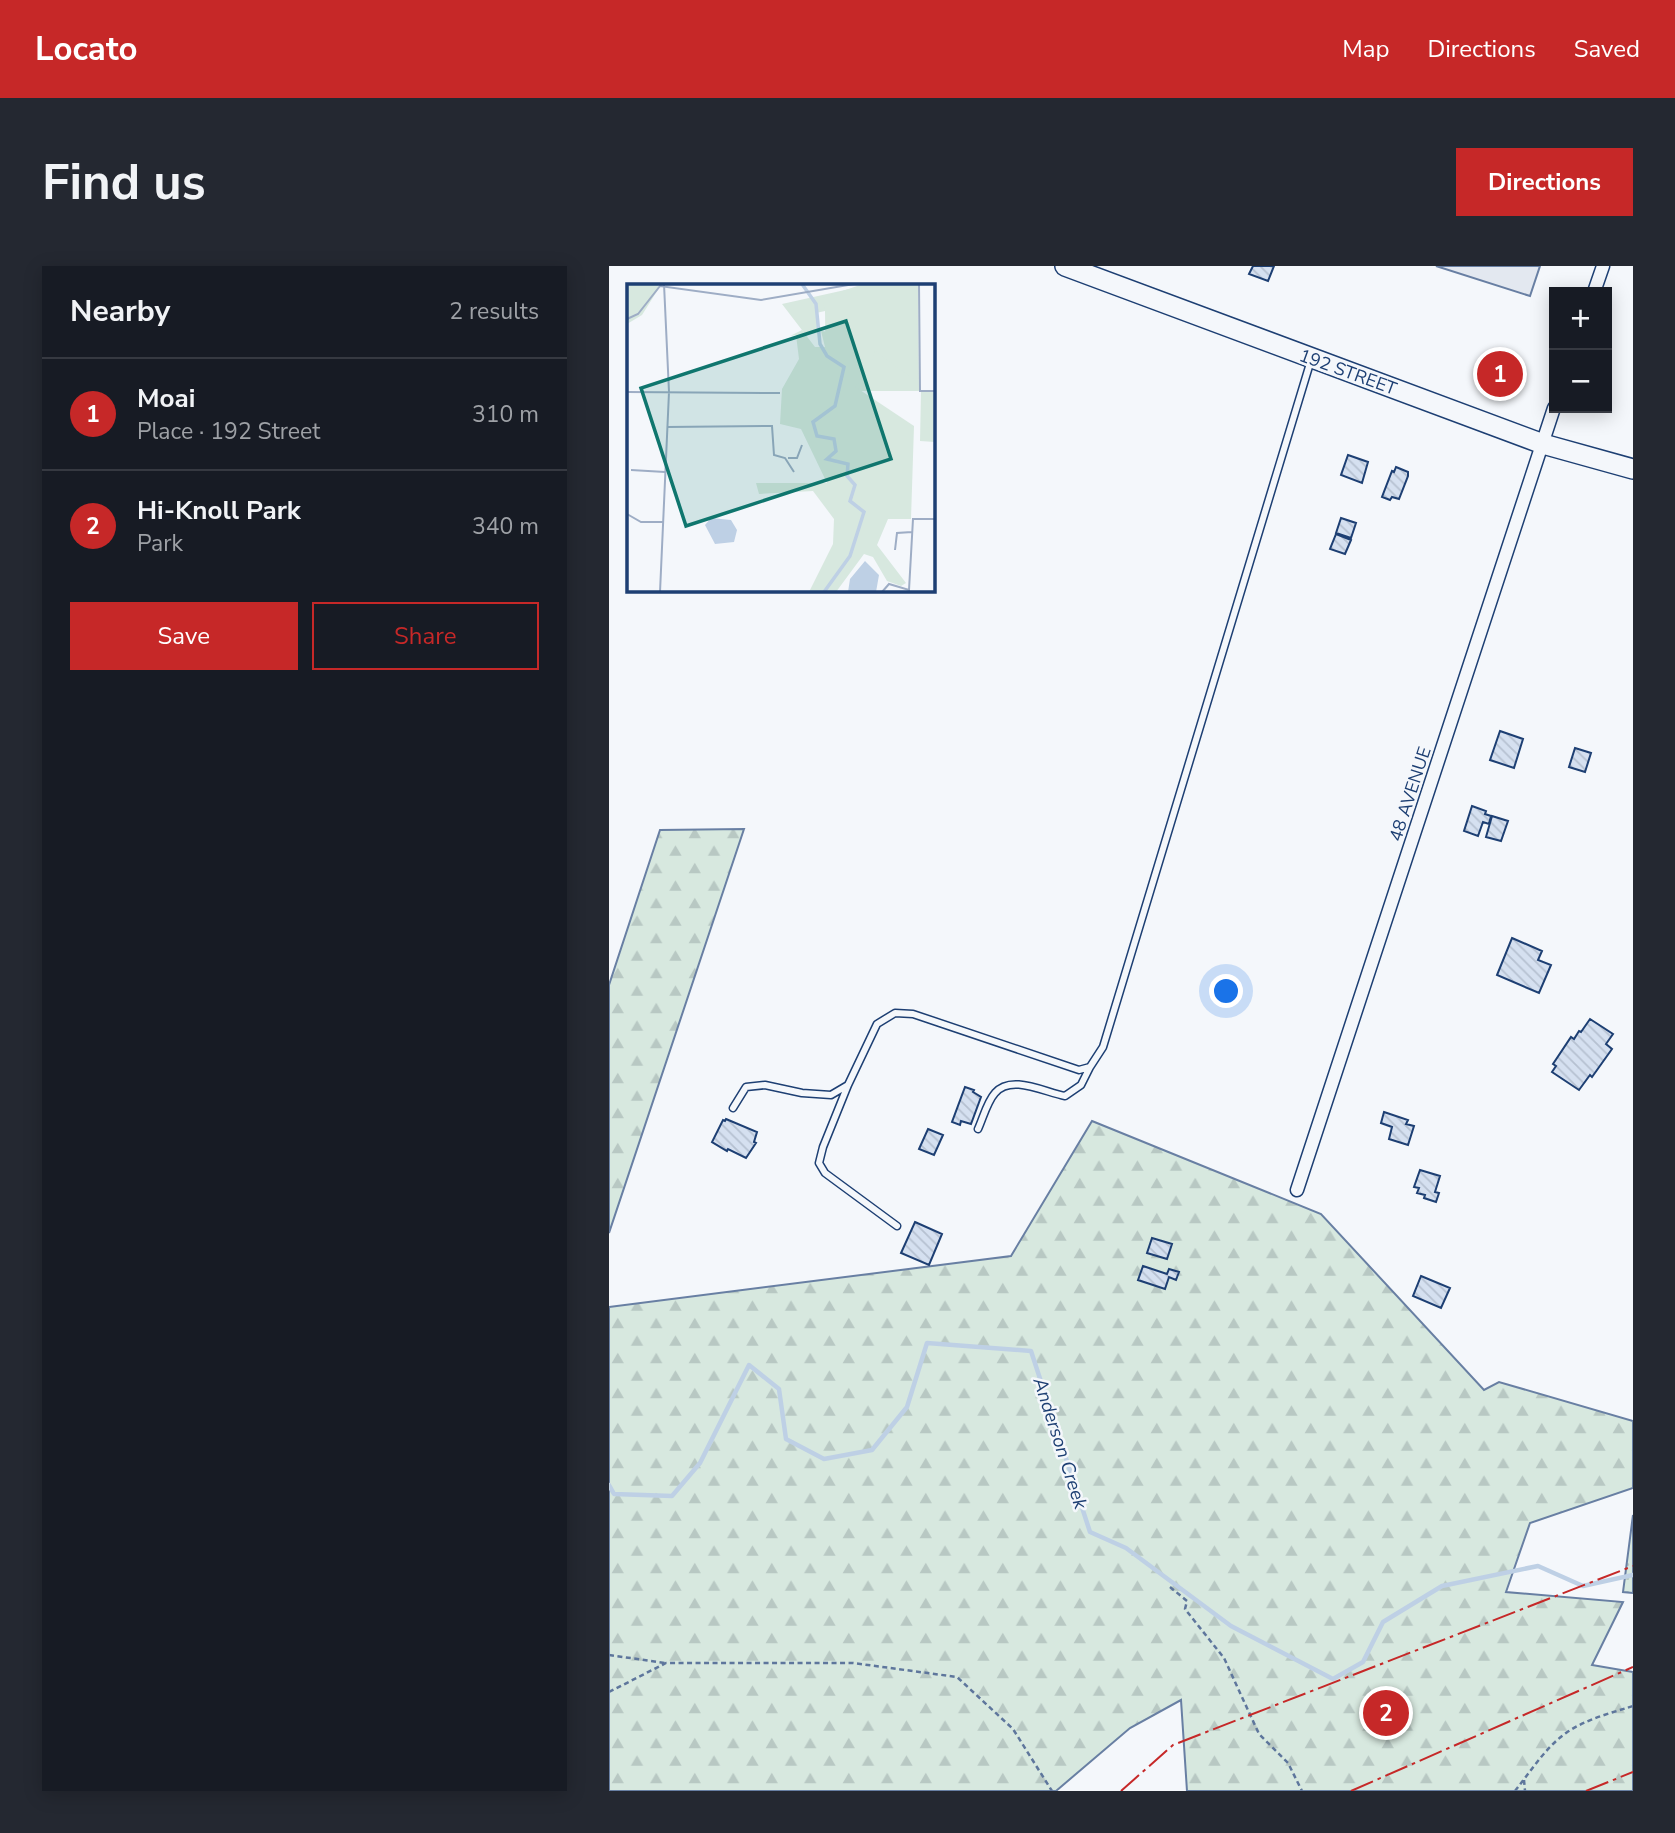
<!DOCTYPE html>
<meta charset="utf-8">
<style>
:root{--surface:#171b24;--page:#242831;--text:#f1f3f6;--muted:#9ea1a6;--line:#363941;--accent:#c62828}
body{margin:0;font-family:"Nunito Sans",sans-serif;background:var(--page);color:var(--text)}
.controls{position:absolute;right:21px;top:21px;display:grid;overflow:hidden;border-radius:0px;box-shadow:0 4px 18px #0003}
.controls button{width:63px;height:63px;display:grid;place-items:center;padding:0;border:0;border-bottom:2px solid var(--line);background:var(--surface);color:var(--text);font:35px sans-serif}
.you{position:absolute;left:618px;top:726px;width:24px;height:24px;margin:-18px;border:5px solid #fff;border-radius:50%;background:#1a73e8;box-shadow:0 0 0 10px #1a73e833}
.badge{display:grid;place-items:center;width:46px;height:46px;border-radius:50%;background:var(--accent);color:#fff;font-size:23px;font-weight:700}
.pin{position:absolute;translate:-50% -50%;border:4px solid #fff;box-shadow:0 2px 7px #0006}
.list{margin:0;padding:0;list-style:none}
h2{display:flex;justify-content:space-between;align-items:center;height:91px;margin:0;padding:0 28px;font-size:30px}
h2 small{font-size:23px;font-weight:400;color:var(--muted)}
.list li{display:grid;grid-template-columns:46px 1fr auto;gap:21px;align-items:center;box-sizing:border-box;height:112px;padding:0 28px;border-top:2px solid var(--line)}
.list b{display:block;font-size:26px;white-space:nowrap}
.list p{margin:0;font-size:23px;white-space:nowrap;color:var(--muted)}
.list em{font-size:23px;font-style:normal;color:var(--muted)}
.actions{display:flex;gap:14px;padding:21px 28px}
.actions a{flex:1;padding:16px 0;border:2px solid var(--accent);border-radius:0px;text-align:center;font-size:24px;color:var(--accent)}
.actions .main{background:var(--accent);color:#fff}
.map{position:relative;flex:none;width:1024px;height:1525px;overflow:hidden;border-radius:0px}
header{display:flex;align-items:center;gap:42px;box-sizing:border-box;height:98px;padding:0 35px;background:var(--accent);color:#fff}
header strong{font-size:33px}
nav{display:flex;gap:38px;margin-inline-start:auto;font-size:24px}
.intro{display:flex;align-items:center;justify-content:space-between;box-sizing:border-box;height:168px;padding:0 42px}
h1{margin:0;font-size:49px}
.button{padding:18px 32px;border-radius:0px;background:var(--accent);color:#fff;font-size:24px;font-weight:700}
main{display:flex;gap:42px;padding:0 42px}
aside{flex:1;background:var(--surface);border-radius:0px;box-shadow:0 4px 18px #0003}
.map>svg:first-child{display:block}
.grass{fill:url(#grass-dots);stroke:#687fa3;stroke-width:2}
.forest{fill:url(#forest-firs);stroke:#687fa3;stroke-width:2}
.parking{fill:#e3e8f0;stroke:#687fa3;stroke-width:2}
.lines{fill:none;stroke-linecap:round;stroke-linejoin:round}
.stream{stroke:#bed0e5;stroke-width:4.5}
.building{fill:url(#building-back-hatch);stroke:#1d3f73;stroke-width:2}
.lane-casing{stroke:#1d3f73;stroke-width:9}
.street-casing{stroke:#1d3f73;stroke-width:15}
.secondary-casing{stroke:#1d3f73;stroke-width:22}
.path{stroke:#5e769c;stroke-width:2.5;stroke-dasharray:5 3.5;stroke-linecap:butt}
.lane{stroke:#f4f7fb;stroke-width:6}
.street{stroke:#f4f7fb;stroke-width:12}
.secondary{stroke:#f4f7fb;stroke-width:19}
.power{stroke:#c62828;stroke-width:2;stroke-dasharray:24 5 3.5 5;stroke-linecap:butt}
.labels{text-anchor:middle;stroke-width:5;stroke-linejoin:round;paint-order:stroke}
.street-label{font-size:18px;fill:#1d3f73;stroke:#f4f7fb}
.water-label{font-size:19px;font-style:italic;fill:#1d3f73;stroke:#f4f7fb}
.inset-river{fill:none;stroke:#bed0e5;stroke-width:3.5}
.inset-road{fill:none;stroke:#9eadc5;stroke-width:2}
.view{fill:#0f766e;fill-opacity:0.15;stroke:#0f766e;stroke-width:3.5}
.inset-edge{fill:none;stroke:#1d3f73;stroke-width:3.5}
</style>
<header>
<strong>Locato</strong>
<nav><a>Map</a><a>Directions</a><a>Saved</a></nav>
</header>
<div class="intro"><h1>Find us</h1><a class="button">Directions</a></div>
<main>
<aside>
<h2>Nearby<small>2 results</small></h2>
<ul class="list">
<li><span class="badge">1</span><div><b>Moai</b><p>Place · 192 Street</p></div><em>310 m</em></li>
<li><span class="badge">2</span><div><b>Hi-Knoll Park</b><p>Park</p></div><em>340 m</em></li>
</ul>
<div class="actions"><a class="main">Save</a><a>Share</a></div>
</aside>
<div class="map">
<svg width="1024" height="1525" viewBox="0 0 1024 1525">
<defs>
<pattern id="grass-dots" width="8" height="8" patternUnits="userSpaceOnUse" patternTransform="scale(1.75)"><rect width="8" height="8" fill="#d7e8df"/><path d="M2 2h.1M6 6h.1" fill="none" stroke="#b8c8c3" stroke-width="1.8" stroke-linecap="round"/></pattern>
<pattern id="forest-firs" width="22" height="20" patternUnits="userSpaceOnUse" patternTransform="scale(1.75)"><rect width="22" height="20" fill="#d7e8df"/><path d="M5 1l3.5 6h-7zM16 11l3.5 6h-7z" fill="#b8c8c3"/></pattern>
<pattern id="building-back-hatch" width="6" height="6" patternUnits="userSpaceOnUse" patternTransform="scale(1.75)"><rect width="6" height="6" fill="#d5e0f0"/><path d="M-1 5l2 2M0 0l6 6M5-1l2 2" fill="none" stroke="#b6c1d1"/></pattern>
</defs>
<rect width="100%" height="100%" fill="#f4f7fb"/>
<!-- grass -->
<path class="grass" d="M1024,1249V1327L1014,1326Z"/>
<!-- forest -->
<path class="forest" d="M135,563L0,967V719L51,564Z
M483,855L712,948L875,1124L890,1116L1024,1155V1222L921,1257L897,1326L1014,1336L983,1399L1024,1406V1525H578L572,1434L521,1462L447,1525H0V1041L402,990Z"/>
<!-- parking -->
<path class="parking" d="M827,0H931L921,30Z"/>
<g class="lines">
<!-- stream -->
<path class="stream" d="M0,1219L5,1228L63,1230L91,1197L140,1099L170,1123L177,1173L215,1193L263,1184L298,1141L318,1077L422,1085L481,1266L517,1282L622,1360L724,1413L754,1396L774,1356L833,1320L929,1300L974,1320L1024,1309"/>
</g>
<!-- building -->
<path class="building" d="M644,0H665L659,15L640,8Z
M739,189L759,196L753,217L732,209Z
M787,201L799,206V210L790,233L783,231L781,234L773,231L783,205L785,206Z
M732,252L747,257L742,272L727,267Z
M727,268L742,274L736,288L721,283Z
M891,465L914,473L905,502L881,494Z
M966,482L982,487L976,506L960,501Z
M863,540L877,545L876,548L882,550L880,558L874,556L869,570L855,565Z
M883,550L899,555L892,575L877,571Z
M903,672L933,685L929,694L942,699L930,727L888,709Z
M981,753L1004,768L997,778L1003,783L983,811L981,809L970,824L943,806L947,800L944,798L962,771L965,773L970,765L972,766Z
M356,821L365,824L364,826L372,831L362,858L352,855L351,859L343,856Z
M775,846L799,854L797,858L805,860L799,879L780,873L783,861L772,857Z
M117,853L148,866L145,876L147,877L137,892L119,883L118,885L103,876L114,854L116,855Z
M319,863L334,869L325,889L310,883Z
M811,904L831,910L826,926L830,927L827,936L815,932L816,929L808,927L810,922L805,921Z
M306,956L333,968L320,999L292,987Z
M543,972L563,978L558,993L538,987Z
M534,1000L558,1008L560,1003L570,1006L567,1014L560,1011L556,1023L529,1014Z
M812,1010L841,1022L832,1042L804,1030Z"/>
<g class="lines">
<defs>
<path id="lane" d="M239,819L214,881L210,897L216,907L288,960
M124,842L137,821L156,819L193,827L222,829L239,819L268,758L286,747L304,748L470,804L481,801L494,781L702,94
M369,863C374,852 378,836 386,827C402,808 435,826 456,830L472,819L481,801"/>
<path id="street" d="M985,26L994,0
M688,924L945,142"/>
<path id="secondary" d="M456,0L934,178L1024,203"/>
</defs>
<!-- lane casing -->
<use href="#lane" class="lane-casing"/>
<!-- street casing -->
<use href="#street" class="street-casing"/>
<!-- secondary casing -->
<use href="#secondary" class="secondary-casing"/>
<!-- path -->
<path class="path" d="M561,1321L578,1335L576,1343L615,1392L650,1468L679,1497L693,1525
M0,1389L56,1397
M0,1426L57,1397H244L348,1411L404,1463L443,1525
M915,1514L916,1525
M906,1525C922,1505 936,1482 957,1467C977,1453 1002,1447 1024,1440"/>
<!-- lane -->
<use href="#lane" class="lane"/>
<!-- street -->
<use href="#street" class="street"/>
<!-- secondary -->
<use href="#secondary" class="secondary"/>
<!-- power -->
<path class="power" d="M512,1525L564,1479L1024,1300
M742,1525L1024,1401
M977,1525L1024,1506"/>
</g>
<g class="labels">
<!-- street labels -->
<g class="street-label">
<text transform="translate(739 106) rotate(20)" y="6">192 STREET</text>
<text transform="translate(801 528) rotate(-72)" y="6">48 AVENUE</text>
</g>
<!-- water labels -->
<g class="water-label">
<text transform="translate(452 1177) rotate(72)" y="7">Anderson Creek</text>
</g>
</g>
<!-- overview -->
<g transform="translate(18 18)">
<rect width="308" height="308" fill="#f4f7fb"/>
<path d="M0,0H31L32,4L15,31L0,40ZM245,0H291L292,107H199L198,27L189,29L193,47L178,50L155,20ZM294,108H308V158L293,157Z" fill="#d7e8df"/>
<path d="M236,0H290L289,97L248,67L241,96L227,102L287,142L284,235H261L250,261L279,299L274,302L260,297L246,273L237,270L209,308H182L206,260L207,235L186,207L132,210L129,199H200L174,145L153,140L155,105L172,75L169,51L163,52L175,46L188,63H198L194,47L204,48L195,14Z" fill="#d7e8df"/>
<path d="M297,112L308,113V144L294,143Z" fill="#d7e8df"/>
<path d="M84,234L104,236L110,246L107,258L88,260L78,241ZM238,277L252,291L249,308H221L223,295Z" fill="#bed0e5"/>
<path class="inset-river" d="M175,0L189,20L193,60L200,72L217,83L208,122L186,138L190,152L207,155L209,167L200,175L221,180L220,192L228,201L223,217L237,228L223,272L197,308"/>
<path class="inset-road" d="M292,0L293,107H308M0,35L11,30L33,2L134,16L227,0M0,108L153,109M40,143L145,142L147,171L158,174L167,188M161,174H170L175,161M4,186L38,188M0,230L14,238H36M268,266L270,249L285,248M33,308L42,108L37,0M255,308L262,300L282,306L286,235H308"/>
<path class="view" d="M219,37L264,175L59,242L14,104Z"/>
<rect width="308" height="308" class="inset-edge"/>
</g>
</svg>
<div class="controls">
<button>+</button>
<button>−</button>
</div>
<div class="you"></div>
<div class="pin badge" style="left:891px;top:108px">1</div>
<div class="pin badge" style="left:777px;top:1447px">2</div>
</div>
</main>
